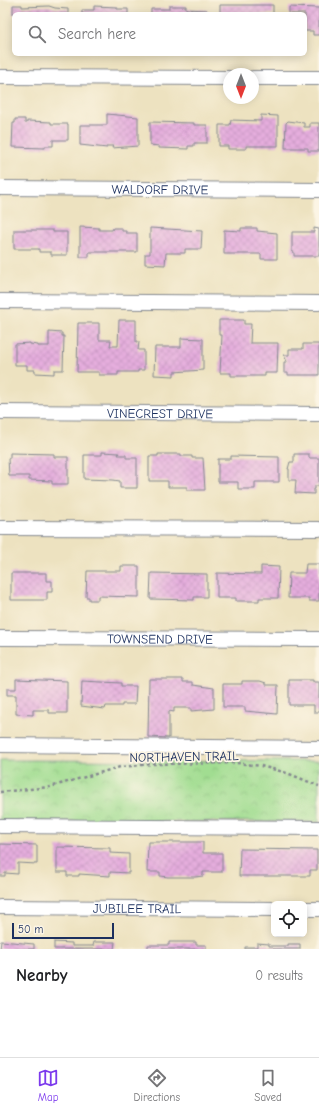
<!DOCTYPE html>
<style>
:root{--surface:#fff;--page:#f2f2f2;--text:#202124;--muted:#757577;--line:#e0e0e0;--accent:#7c3aed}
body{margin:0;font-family:"Comic Neue",sans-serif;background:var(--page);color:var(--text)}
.controls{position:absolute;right:12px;bottom:12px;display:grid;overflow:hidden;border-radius:6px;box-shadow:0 2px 10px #0003}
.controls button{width:36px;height:36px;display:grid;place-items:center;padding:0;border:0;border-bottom:1px solid var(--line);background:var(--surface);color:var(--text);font:20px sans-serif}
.compass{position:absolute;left:223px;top:68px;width:36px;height:36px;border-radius:50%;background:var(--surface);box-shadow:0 2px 10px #0003;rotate:180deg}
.scale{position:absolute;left:12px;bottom:10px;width:102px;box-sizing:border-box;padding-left:4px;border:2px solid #1b2f5e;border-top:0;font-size:11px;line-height:14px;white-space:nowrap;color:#1b2f5e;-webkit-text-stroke:3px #fcf5e5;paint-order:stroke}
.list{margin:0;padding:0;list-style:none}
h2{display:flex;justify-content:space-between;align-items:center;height:52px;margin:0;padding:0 16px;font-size:17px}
h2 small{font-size:13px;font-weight:400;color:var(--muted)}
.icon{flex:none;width:22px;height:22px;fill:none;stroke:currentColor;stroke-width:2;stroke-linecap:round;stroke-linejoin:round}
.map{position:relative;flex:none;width:319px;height:949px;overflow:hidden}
.search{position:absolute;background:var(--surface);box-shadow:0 2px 10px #0003;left:12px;right:12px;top:12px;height:44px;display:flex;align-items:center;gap:10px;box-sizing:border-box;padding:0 14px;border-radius:6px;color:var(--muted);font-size:15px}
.sheet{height:108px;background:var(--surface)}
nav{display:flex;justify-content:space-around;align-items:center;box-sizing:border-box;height:56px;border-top:1px solid var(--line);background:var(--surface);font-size:11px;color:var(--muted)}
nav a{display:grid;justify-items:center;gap:2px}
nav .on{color:var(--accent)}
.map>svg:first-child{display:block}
.park{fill:url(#park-crowns);stroke:#5e8678}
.building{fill:url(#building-cross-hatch)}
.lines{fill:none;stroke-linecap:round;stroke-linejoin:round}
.minor-casing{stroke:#84888f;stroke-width:16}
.path{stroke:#84888f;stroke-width:2.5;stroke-dasharray:3 3;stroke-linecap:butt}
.minor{stroke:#fff;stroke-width:14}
.labels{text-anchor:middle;stroke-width:3.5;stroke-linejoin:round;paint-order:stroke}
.street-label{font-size:13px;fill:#1b2f5e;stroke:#fcf5e5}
</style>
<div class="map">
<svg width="319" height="949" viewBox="0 0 319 949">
<defs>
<pattern id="park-crowns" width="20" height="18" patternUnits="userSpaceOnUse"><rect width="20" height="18" fill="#a1dd91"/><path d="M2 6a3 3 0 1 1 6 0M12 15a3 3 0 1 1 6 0" fill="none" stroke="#8abe7f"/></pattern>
<pattern id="building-cross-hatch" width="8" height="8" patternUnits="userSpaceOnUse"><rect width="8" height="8" fill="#e5addd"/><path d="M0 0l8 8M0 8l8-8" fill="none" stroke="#c495c0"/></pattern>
</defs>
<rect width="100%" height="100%" fill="#fcf5e5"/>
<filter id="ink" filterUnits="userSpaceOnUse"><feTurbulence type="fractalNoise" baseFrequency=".025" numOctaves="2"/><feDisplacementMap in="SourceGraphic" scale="8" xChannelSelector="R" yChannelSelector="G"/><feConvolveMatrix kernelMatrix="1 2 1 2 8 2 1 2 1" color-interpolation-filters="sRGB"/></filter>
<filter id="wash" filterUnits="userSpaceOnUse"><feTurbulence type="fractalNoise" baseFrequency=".012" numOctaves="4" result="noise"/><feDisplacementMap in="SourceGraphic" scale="16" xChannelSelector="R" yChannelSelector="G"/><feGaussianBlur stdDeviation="0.9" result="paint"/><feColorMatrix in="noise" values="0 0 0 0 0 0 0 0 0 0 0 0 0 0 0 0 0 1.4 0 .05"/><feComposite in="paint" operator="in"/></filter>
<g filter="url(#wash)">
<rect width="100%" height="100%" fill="#ede2c0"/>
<!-- park -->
<path class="park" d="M0,760L319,761V822L0,821Z"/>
<g id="blocks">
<!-- building -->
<path class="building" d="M13,5H22V7L49,6L55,8L68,9V14H13Z
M220,5H273V14H220Z
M94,6L117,7V9H128V14H82V10H94Z
M169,6H186V9L207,10V14H151V9H169Z
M289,7L319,8V35H313V31H305V14H289Z
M107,114L138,117V146L112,148L113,146H107V148L80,145V125H107Z
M261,115L278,116V146H246V149H228V146H219V125H230L231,120L261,121Z
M15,119H25V123H27V121L51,122V124H68V140H53V146H45V148L12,147L13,123H15Z
M288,121L304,123V127H310V123H319V151H308V148H285L286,123Z
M150,122L194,123V125H207V143H194V146H188V149L159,148V146L150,145Z
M80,227L99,228V230H112L113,228H122V231H126V233H137V252H89V257H80Z
M150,228L202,231L201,249H185V253H166L165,265L145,264V254H150Z
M241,228H257V231L277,233V259H261V254H224V230L241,231Z
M314,228L319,229V256H294V252H292V232H314Z
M14,230H53V232H67V255H51V252H39V249H14Z
M119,320H136V342H139L138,350H144V370H138V372H118V375H99V372H77L78,323H99V340H111L110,346H118Z
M219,320H244V324H251L250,343H278L277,373H265V376H231V373H220L222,335H219Z
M49,332L62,333V336H64L63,370H54V374L35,373V370H27V365H15V344L30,343V344L38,345V346H49Z
M181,338L203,339V370L174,372V376L154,375L155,347H181Z
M303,344H319V375H288V373H284V362H287L284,355H289V349H303Z
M102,452L119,453L118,455H126V458H137V488H120V481L113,480L84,479V455H102Z
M10,453L54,454V457H68V484H52V481L29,480V476H9L8,458H10Z
M158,454H181V456H192V458H203L205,490H187V487H168V481H149V456H158Z
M294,454H309V458H319V486H315V489H314V494L295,493L296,480H289V469H288L290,462H294Z
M231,456L279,457V482H255V489H238V482H218V459H231Z
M306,564H319V601H309V598H288L289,573H305Z
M121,566H139V597L98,596V600H89V597H86L87,571H121Z
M261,566L279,567L278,598H259V601H236V598H217V573L261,574Z
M11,573H46V581H52V592H47V600H11Z
M151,573L207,574V597H194V600L150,599Z
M16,679L67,681V713H49V710H33V715L16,714V695H7V689H16Z
M149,679H183V682H193V685L214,688V709L191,711V708H174V712L169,711V738L148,737Z
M289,680H313V682H319V712H314V705H289Z
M82,681L121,683V686H136L135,704H122V706H106L105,709L81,706Z
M242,681H260L266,683V685H278L277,714L245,711V707H223V684H242Z
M148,842H203V853H222V872H203V876L195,877H168L160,876V872H147Z
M0,844L37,845V864L18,863V874L5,873V876H0Z
M57,847L110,848V853L129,854V873L110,872V876L79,874V876H67V872H57Z
M240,849L317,850V870H310V876H239Z
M1,941L34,944V949H0Z
M54,942L72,943V946H93L94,942H115L114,949H54Z
M169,942H196V945H206V949H148V945H169Z
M257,943L269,944V946H288V944H300V949H245V947H257Z"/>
</g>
</g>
<g filter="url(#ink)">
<use href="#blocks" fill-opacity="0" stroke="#84888f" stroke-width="1"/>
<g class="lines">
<defs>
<g id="minor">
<path d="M0,77L229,78"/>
<path d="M253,78H319"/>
<path id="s1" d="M0,188L319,190"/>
<path d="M0,301L319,303"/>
<path id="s2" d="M0,412L319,414"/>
<path d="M0,528L319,529"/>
<path id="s3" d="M0,638L319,639"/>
<path d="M0,745L319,748"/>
<path d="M0,826L319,828"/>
<path id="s4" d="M0,907L274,909"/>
<path d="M304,909H319"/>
</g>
</defs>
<!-- minor casing -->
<use href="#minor" class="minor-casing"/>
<!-- path -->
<path class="path" d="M0,792L50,787L120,767L153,764L237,763L261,766L287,773L319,786"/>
<!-- minor -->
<use href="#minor" class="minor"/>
</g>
</g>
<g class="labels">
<!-- street labels -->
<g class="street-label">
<text dy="5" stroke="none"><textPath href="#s1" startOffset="160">WALDORF DRIVE</textPath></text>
<text dy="5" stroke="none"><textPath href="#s2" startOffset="160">VINECREST DRIVE</textPath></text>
<text dy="5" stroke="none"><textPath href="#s3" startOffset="160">TOWNSEND DRIVE</textPath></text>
<text transform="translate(184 756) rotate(-1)" y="5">NORTHAVEN TRAIL</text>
<text dy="5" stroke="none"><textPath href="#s4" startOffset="137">JUBILEE TRAIL</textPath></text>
</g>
</g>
</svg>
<div class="controls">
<button><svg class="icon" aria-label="locate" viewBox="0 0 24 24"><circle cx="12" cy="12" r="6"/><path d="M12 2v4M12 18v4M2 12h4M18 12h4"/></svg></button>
</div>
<svg class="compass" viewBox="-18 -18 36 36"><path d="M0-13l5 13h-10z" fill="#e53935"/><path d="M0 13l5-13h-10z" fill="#757577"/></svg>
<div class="scale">50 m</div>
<div class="search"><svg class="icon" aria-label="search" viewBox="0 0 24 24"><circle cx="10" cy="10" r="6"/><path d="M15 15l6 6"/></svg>Search here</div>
</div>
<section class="sheet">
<h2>Nearby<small>0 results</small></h2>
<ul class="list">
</ul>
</section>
<nav>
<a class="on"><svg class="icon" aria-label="map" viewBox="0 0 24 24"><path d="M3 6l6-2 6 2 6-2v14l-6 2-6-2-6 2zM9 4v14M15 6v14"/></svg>Map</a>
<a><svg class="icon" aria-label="directions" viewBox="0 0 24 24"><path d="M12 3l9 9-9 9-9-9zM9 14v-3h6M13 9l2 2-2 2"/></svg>Directions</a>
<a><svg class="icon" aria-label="saved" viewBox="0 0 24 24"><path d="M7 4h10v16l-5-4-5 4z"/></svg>Saved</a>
</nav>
